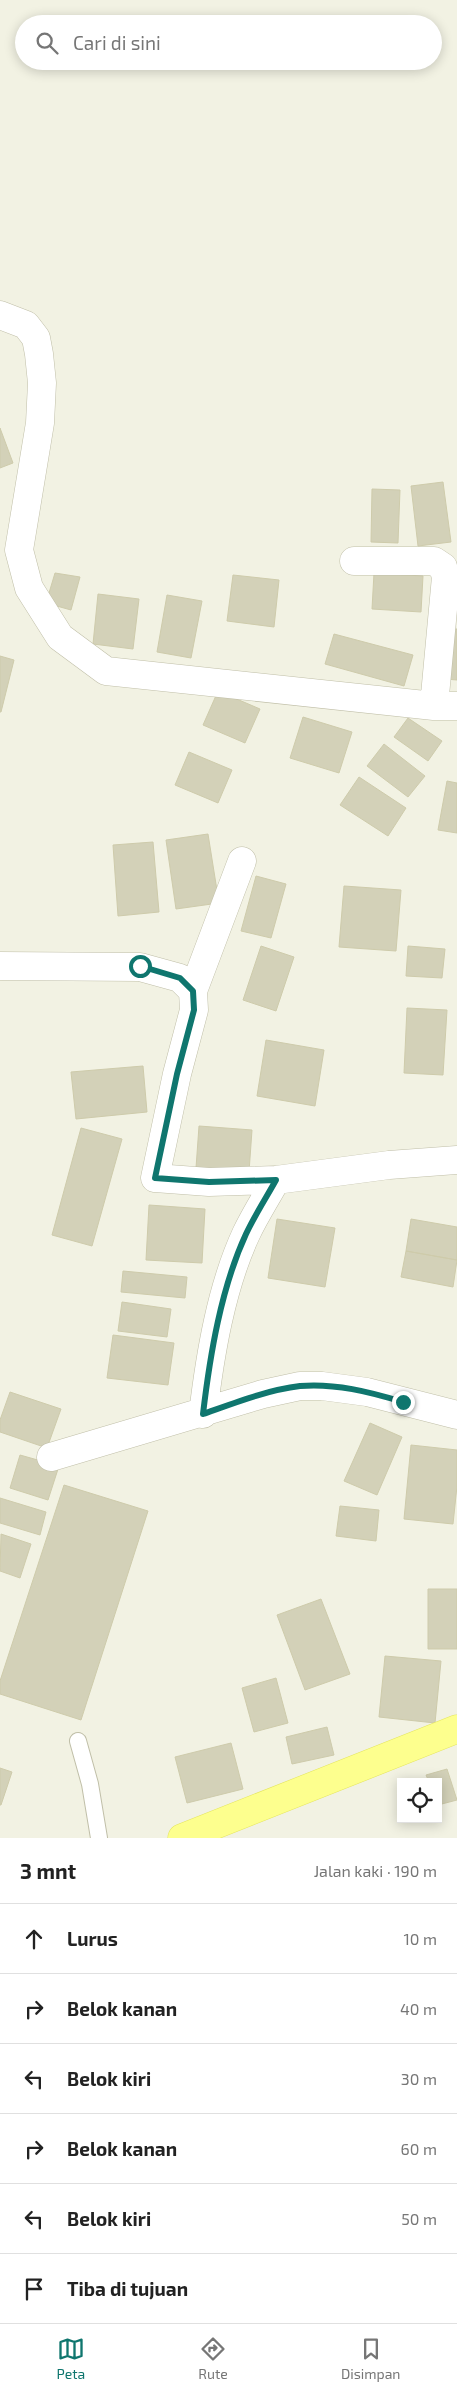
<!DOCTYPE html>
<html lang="id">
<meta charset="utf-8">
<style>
:root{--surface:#fff;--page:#f6f6f6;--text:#222;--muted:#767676;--line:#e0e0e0;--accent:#0f766e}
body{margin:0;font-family:"Exo 2",sans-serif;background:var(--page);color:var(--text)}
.controls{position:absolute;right:15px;bottom:15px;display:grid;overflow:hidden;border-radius:0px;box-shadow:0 2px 12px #0003}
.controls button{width:45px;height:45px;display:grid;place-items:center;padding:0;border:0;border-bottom:1px solid var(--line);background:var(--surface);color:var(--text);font:25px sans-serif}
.stop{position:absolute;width:15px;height:15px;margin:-11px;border:4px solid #0f766e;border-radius:50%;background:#fff}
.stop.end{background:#0f766e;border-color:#fff;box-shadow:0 1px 5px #0008}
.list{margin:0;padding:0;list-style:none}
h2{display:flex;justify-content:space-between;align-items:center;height:65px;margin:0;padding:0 20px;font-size:21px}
h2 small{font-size:16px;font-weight:400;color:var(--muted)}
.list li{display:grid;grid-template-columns:32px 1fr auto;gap:15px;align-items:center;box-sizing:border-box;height:70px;padding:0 20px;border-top:1px solid var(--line)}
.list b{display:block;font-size:19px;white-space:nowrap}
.list em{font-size:16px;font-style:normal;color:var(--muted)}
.icon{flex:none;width:28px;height:28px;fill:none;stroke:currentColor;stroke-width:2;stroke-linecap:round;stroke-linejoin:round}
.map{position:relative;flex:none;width:457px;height:1838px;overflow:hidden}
.search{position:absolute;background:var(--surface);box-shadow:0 2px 12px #0003;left:15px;right:15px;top:15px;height:55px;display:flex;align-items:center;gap:12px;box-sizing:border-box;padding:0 18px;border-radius:28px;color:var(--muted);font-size:19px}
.sheet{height:485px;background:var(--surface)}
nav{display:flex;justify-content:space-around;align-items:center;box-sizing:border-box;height:70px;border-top:1px solid var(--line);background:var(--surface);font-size:14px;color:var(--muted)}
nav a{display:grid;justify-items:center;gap:2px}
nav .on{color:var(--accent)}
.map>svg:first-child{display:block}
.building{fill:#d3d1b8;stroke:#cecbab}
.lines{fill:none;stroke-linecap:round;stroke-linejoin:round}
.lane-casing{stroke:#c0bfa8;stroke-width:18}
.street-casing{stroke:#c0bfa8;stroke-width:29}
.primary-casing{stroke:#e4e55e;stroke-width:29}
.lane{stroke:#fff;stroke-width:16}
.street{stroke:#fff;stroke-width:28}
.primary{stroke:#fdff8e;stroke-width:28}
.route{stroke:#0f766e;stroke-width:6}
</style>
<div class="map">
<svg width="457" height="1838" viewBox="0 0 457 1838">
<rect width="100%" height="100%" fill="#f2f2e3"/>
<!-- building -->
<path class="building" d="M0,428L13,463L0,468Z
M443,482L451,542L418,546L411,486Z
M372,489L400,490L398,543L371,542Z
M55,573L80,577L71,610L46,603Z
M374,573L423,576L421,612L372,609Z
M233,575L279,580L274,627L227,621Z
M98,594L139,599L133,649L93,644Z
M167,595L202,601L191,658L157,652Z
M450,629H457V680L445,679Z
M334,634L413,655L404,686L325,664Z
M0,656L14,660L1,712H0Z
M218,691L260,709L245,743L203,725Z
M303,717L352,732L339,773L290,758Z
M408,718L442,741L428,761L394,737Z
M384,744L425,776L408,797L367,766Z
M189,752L232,770L218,803L175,785Z
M359,777L406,808L388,836L340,805Z
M447,781L457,783V833L438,830Z
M208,834L219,903L176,909L166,840Z
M153,842L159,912L118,916L113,845Z
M256,876L286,884L271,938L241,931Z
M344,886L401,890L396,951L339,947Z
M261,946L294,957L276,1011L243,1000Z
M408,946L445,949L442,978L406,976Z
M407,1008L447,1010L443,1075L404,1073Z
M266,1040L324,1050L315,1106L257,1096Z
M143,1066L147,1112L76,1119L71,1072Z
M199,1126L252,1130L249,1172L196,1168Z
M81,1128L122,1139L92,1246L52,1235Z
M149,1205L205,1209L202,1263L146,1260Z
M277,1219L335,1228L325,1287L268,1278Z
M411,1219L457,1227V1260L406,1251Z
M406,1251L457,1260L453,1287L401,1277Z
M123,1271L187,1277L185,1298L121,1292Z
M122,1302L171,1309L167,1337L118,1331Z
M113,1335L174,1343L168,1385L107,1378Z
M10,1392L61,1409L47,1448L0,1432V1420Z
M370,1423L402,1437L377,1495L344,1481Z
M411,1445L457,1450V1486L453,1524L404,1519Z
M20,1455L59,1466L48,1500L10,1488Z
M64,1485L148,1511L81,1720L0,1694V1681Z
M0,1498L46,1512L40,1535L0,1523Z
M340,1506L379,1510L376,1541L336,1536Z
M1,1534L31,1544L20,1578L0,1571Z
M428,1589H457V1649H428Z
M321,1599L350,1674L305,1690L277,1615Z
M385,1656L441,1661L435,1723L379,1717Z
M276,1678L288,1723L254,1732L242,1688Z
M327,1727L334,1755L292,1764L286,1737Z
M231,1743L243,1789L187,1803L175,1757Z
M0,1768L12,1772L1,1805H0Z
M447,1769L457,1800L438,1805V1782H429L426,1775Z"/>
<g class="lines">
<defs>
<path id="lane" d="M78,1741L90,1784L99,1838"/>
<path id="street" d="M0,315L26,325L36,338L39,354L42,383L40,423L19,550L29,588L60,637L106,671L434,706H457
M354,561H434L443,567L446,577L434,706
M0,966L140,967L180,978L193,991L194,1010L177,1074L155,1178L209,1182L276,1180L389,1165L457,1160
M193,991L242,861
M203,1414C210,1355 221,1288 246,1234C255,1215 266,1198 276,1180
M51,1457L263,1394L300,1386H322L367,1392L457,1415"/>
<path id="primary" d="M182,1838L457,1729"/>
</defs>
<!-- lane casing -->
<use href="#lane" class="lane-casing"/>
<!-- street casing -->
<use href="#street" class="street-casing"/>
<!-- primary casing -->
<use href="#primary" class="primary-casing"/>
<!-- lane -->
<use href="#lane" class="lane"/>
<!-- street -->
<use href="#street" class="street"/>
<!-- primary -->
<use href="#primary" class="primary"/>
</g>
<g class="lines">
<!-- route -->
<path class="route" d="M140,966L180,978L193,991L194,1010L177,1074L155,1178L209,1182L276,1180C266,1198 255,1215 246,1234C221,1288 210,1355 203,1414C234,1403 267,1390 300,1386C335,1383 370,1392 403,1402"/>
</g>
</svg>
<div class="controls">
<button><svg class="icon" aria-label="locate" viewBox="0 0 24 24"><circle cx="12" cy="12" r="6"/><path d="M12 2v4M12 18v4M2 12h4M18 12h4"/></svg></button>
</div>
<div class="stop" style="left:140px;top:966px"></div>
<div class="stop end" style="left:403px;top:1402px"></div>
<div class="search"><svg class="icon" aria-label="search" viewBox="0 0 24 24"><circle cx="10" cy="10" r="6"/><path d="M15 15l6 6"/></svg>Cari di sini</div>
</div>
<section class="sheet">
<h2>3 mnt<small>Jalan kaki · 190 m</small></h2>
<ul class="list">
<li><svg class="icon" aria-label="ahead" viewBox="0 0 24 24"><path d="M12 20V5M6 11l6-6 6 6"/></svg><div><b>Lurus</b></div><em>10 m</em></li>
<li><svg class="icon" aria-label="right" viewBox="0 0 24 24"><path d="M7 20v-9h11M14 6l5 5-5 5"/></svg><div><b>Belok kanan</b></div><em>40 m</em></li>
<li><svg class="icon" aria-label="left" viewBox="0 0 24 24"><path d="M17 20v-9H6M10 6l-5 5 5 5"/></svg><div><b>Belok kiri</b></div><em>30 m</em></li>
<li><svg class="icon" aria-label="right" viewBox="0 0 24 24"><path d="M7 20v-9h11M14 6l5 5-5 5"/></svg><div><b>Belok kanan</b></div><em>60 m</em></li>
<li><svg class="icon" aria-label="left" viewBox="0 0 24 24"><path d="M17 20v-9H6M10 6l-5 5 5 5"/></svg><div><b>Belok kiri</b></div><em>50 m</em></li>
<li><svg class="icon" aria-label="arrive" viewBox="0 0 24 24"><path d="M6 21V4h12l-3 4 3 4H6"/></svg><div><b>Tiba di tujuan</b></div></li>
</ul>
</section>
<nav>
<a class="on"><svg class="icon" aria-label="map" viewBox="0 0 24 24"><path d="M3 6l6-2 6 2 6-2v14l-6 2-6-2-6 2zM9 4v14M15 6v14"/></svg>Peta</a>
<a><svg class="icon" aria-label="directions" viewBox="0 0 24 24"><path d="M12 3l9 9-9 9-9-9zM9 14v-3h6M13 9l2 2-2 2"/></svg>Rute</a>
<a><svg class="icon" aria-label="saved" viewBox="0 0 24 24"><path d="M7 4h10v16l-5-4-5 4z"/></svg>Disimpan</a>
</nav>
